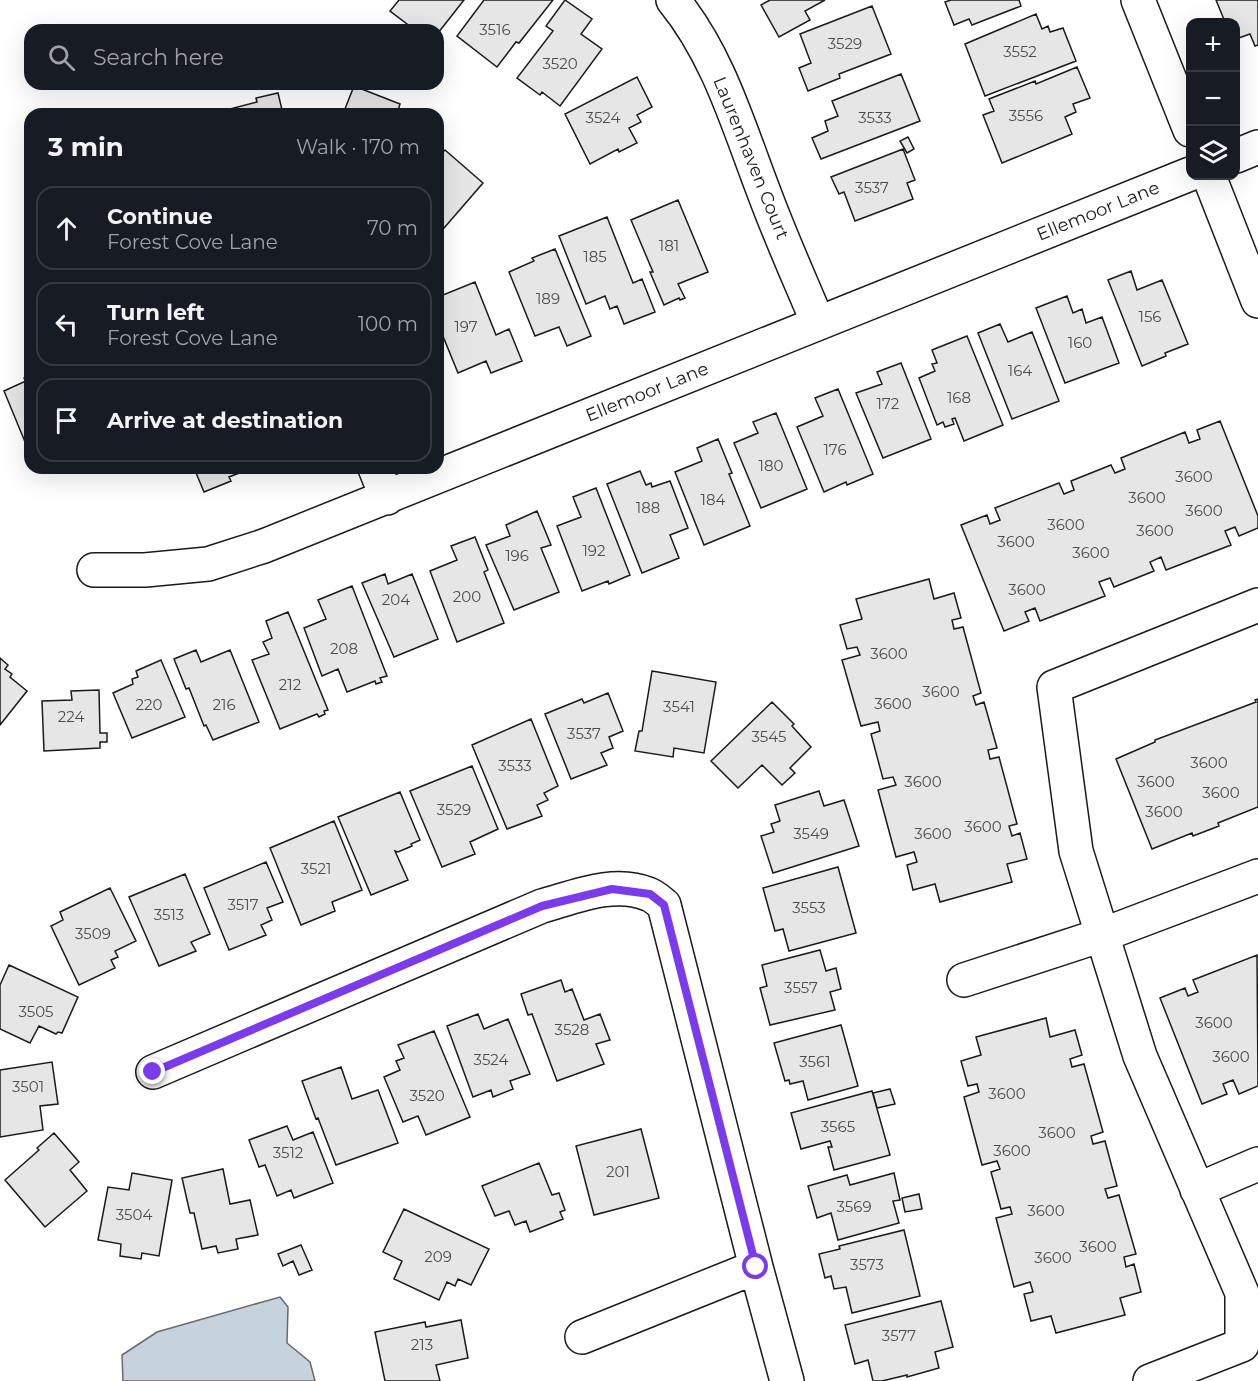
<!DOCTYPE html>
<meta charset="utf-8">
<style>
:root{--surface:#171b24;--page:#242831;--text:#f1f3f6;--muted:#9ea1a6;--line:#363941}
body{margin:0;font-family:Montserrat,sans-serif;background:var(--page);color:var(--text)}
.controls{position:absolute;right:18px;top:18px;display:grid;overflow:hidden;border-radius:12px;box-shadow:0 6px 24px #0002}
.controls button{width:54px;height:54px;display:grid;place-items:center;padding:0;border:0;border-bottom:2px solid var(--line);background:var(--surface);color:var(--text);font:30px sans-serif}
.stop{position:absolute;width:18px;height:18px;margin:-14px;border:4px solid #7c3aed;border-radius:50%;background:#fff}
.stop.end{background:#7c3aed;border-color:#fff;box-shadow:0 2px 6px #0008}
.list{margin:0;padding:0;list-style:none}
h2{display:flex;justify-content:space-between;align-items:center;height:78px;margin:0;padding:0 24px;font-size:26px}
h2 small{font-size:20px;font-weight:400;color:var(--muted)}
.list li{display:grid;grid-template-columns:39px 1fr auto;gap:18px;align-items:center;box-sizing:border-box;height:84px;margin:0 12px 12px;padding:0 12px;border:2px solid var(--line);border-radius:18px}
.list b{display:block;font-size:22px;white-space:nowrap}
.list p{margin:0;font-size:20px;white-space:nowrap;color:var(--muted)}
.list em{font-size:20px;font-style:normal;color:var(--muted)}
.icon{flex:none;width:33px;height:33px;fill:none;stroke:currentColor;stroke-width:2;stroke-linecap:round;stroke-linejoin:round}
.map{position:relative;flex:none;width:1258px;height:1381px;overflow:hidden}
.search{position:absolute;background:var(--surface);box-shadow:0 6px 24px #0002;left:24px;top:24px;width:420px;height:66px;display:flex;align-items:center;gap:15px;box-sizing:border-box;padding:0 21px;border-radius:18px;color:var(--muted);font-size:22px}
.panel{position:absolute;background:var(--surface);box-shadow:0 6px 24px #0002;left:24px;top:108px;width:420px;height:366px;border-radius:18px}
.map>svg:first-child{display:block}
.water{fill:#c6d2dc;stroke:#6a6a6a;stroke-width:1.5}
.building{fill:#e6e6e6;stroke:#1a1a1a;stroke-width:1.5}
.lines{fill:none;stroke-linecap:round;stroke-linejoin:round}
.minor-casing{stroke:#1a1a1a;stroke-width:36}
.minor{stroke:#fff;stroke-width:33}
.route{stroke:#7c3aed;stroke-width:8}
.labels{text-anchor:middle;stroke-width:4.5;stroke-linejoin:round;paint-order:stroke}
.number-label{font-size:15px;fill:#4d4d4d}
.street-label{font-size:18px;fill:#1a1a1a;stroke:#fff}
</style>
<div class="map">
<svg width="1258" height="1381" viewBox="0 0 1258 1381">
<rect width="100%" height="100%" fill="#fff"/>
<!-- water -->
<path class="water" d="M280,1297L288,1307L287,1343L310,1362L315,1381H123L122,1355L157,1332Z"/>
<!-- building -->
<path class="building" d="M399,0H464L438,33V30H415L390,11Z
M484,0H553L519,43L516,42L497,67L457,36Z
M565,0L592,19L581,34L602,49L560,106L542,92L540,95L517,78L553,31L546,26Z
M770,0H825L805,11L810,20L779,37L761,5Z
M951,0H1019L1021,6L972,25L969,19L954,25L945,2Z
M1216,0H1258V45L1255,46L1250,34L1236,39V22H1225Z
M872,6L891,54L839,74L840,78L808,91L799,68L811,63L800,34Z
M1036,14L1042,29L1048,26L1050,32L1063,28L1076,61L985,96L965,44Z
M1077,67L1090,98L1073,104L1076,112L1065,117L1072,134L1002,163L983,115L994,111L989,99L1035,81L1036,84Z
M901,74L920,121L821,159L812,138L828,131L825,121L838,116L832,101Z
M637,77L652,107L637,115L641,122L629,128L637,143L619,152L618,149L590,164L565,114Z
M354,86L400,104L397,114H343Z
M278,93L283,114H232L230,109L257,102L256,98Z
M908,137L914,149L907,153L900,141Z
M903,149L915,180L907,183L913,199L855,221L844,192L839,194L831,177Z
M445,150L483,183L438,235V157Z
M678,200L708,272L678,284L685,298L680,300L679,298L664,305L650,272H653L631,220Z
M607,217L633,283L642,279L655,312L624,324L617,306L610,309L605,296L586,304L559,236Z
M555,249L591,336L567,346L559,327L535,336L509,272L534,261L532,258Z
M1131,271L1137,290L1162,280L1188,344L1165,353L1166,356L1142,366L1108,280Z
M475,282L496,335L509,329L522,361L491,373L486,361L458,373L438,324V297Z
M1067,296L1073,313L1082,309L1086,323L1102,317L1119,363L1065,383L1036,308Z
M1000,324L1008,342L1032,332L1059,401L1012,419L978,333Z
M967,336L1003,425L964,441L955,418L952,419L954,424L945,427L943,422L937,425L919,378L935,371L932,364L937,363L932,350Z
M901,363L931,439L883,458L856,393L882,384L877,372Z
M30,375V454L4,391L26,381L24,378Z
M838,389L873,474L847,485L846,482L824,492L797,427L823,416L815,398Z
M776,413L807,489L761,508L734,443L758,433L753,422Z
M1220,421L1258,516V528L1239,536L1235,527L1225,531L1231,545L1166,570L1161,557L1150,562L1154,571L1114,587L1110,578L1099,582L1105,596L1040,621L1035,608L1025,612L1029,621L1004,631L961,525L987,515L990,524L1000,520L995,508L1059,483L1064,494L1074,490L1071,481L1111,465L1115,473L1125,469L1121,458L1185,432L1189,443L1200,439L1197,430Z
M718,439L732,473L729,474L750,526L704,545L675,472L702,461L697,448Z
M194,468H246L247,470L229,477L231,481L204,492Z
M640,471L646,485L651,483L652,487L670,481L688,528L670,535L679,558L642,573L607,484Z
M596,488L630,575L609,584L608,581L582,591L557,526L581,517L573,497Z
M537,511L551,545L541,548L559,592L514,610L486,545L510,536L506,525Z
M475,537L488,570L484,572L504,623L457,642L430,571L457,560L451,546Z
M385,574L388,584L412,574L438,639L394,657L362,583Z
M929,579L934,599L954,593L961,618L952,620L954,629L963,627L981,693L973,696L976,705L984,702L997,748L988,750L990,759L999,757L1017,824L1009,826L1012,836L1020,833L1027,859L1007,864L1012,882L940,902L935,884L913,890L907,865L917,862L914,852L896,857L878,790L896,785L893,777L883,779L871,734L880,731L878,722L861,726L842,660L860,655L857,647L847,649L840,625L862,619L856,599Z
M352,586L387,676L380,678L382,682L376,684L375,681L347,692L338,669L322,676L304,628L326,619L318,600Z
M288,612L328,710L324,711L325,714L319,717L317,714L280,729L252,660L269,654L263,642L272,638L266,621Z
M196,650L201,662L230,650L259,722L213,740L206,725L204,726L189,688L186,689L174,659Z
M0,658L8,665L5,669L12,674L10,677L27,691L0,725Z
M161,660L185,717L132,738L113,693L133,684L132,679L138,677L136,671Z
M652,671L716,682L704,753L674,748L673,757L635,751L639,731H642Z
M99,690L100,733H107V742H100V748L44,751L42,701L72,700L71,691Z
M608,693L623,731L609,737L613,748L601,753L607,765L571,779L545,714L582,699L584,703Z
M1258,699V807L1218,823L1219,826L1193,836L1192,833L1152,849L1116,759L1155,742V740L1256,702L1255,700Z
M772,702L794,724L792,726L811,747L790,768L795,773L782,785L762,765L738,788L711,761Z
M531,719L558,786L544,793L548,800L537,805L542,816L507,829L472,745Z
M472,766L498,829L470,842L475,854L442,867L410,791Z
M819,791L824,806L844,800L859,846L773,873L761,836L774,832L771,824L780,821L775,805Z
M400,792L420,840L411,844L412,846L398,852L395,851L408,880L371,895L338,817Z
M334,821L362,890L332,902L335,911L301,925L270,848Z
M266,862L283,902L267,908L272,920L261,925L266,935L229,950L204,888Z
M838,867L856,933L789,951L783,929L775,931L763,888Z
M185,874L210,934L191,942L196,951L159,966L129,897Z
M110,888L136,941L115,951L118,957L111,960L115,968L79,985L51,926L63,920L60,912Z
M820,950L826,971L836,968L841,989L830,992L835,1010L770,1025L760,988L767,986L762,965Z
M1257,955L1258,1086L1239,1094L1233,1080L1223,1084L1227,1094L1202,1104L1160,998L1185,988L1188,996L1198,992L1193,980Z
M9,965L78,997L62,1033L58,1032L56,1034L39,1026L30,1043L0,1029V985Z
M561,980L565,992L572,989L584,1020L600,1014L610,1040L596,1044L604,1064L557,1081L532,1014L528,1015L521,994Z
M478,1014L484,1029L508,1019L530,1074L510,1081L513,1089L493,1097L491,1090L473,1097L447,1026Z
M1046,1018L1050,1037L1075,1030L1082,1055L1070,1059L1072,1067L1084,1064L1103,1132L1091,1136L1093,1144L1105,1141L1117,1186L1105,1189L1108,1198L1119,1195L1136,1254L1124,1257L1126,1267L1134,1264L1141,1292L1120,1298L1125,1315L1056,1333L1051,1316L1031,1321L1024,1294L1033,1292L1030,1282L1014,1287L996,1218L1012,1214L1010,1207L1001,1209L991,1172L1000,1169L997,1161L982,1165L964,1097L979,1092L977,1084L968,1086L961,1061L981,1055L976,1037Z
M841,1025L858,1086L808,1100L803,1081L790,1084L789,1080L785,1081L774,1043Z
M434,1031L470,1117L426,1135L418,1116L403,1122L384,1077L400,1070L396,1061L404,1058L398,1045Z
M52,1062L58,1104L40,1106L43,1130L0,1137V1070Z
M341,1067L352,1099L378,1090L398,1143L336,1165L318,1118L316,1119L302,1081Z
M890,1089L895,1104L877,1108L873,1093Z
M872,1091L890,1155L834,1170L828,1147H832L830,1141L801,1149L791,1113Z
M287,1126L293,1140L313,1132L333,1183L294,1198L291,1190L277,1196L265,1165L259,1167L249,1140Z
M641,1129L659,1198L594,1215L576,1146Z
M54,1133L79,1162L70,1170L87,1191L45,1227L5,1180L39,1150L37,1148Z
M539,1163L552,1195L559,1193L565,1210L560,1212L563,1219L530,1232L526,1221L515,1225L509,1211L495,1216L482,1186Z
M223,1169L230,1204L250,1200L258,1235L236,1239L238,1249L218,1253L216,1246L202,1249L194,1213H190L182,1178Z
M132,1173L172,1180L159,1256L142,1253L141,1259L120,1256L121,1244L98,1240L108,1187L129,1190Z
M894,1173L900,1200L893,1201L899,1223L838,1240L831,1213L817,1218L808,1186L847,1175L850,1185Z
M919,1194L922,1209L905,1212L902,1198Z
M404,1209L489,1249L471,1285L458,1279L455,1286L447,1282L439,1300L394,1279L402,1261L383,1252Z
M904,1230L920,1296L852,1313L846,1287L834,1289L831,1276L825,1278L819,1254L840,1249L839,1246Z
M301,1245L312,1270L299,1275L293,1261L283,1266L278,1254Z
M941,1301L953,1347L935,1352L939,1368L907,1377V1375L882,1381H873L868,1360L855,1364L845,1325Z
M461,1320L468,1358L436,1365L440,1381H385L375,1332L425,1322L426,1327Z"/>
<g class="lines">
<defs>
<path id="minor" d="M673,0C719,56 739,128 765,195C781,238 800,280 818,323
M1138,0L1190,130
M1236,156L1258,147
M1209,176L1258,301
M375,468L387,498
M94,570H145L208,564L264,546L1190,174
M964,980L1102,935L1258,876
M153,1072L542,906C575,897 614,880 648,894C654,896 659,901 664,905L756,1267L787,1381
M1197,1190L1258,1164
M582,1337L756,1267
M1150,1381L1242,1345V1293L1140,1056L1076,851L1054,687L1258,605"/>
</defs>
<!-- minor casing -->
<use href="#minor" class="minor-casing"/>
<!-- minor -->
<use href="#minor" class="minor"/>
</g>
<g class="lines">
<!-- route -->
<path class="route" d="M153,1072L542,906L612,889L650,894L664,905L756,1267"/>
</g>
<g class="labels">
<!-- number labels -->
<g class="number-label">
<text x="495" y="35">3516</text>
<text x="845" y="49">3529</text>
<text x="1020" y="57">3552</text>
<text x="560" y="69">3520</text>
<text x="1026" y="121">3556</text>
<text x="603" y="123">3524</text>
<text x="875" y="123">3533</text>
<text x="872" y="193">3537</text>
<text x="669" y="251">181</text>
<text x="595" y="262">185</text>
<text x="548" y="304">189</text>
<text x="1150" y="322">156</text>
<text x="466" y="332">197</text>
<text x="1080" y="348">160</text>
<text x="1020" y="376">164</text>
<text x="959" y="403">168</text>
<text x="888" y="409">172</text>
<text x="835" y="455">176</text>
<text x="771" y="471">180</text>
<text x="1194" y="482">3600</text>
<text x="1147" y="503">3600</text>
<text x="713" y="505">184</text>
<text x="648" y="513">188</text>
<text x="1204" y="516">3600</text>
<text x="1066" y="530">3600</text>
<text x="1155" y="536">3600</text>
<text x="1016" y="547">3600</text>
<text x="594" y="556">192</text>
<text x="1091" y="558">3600</text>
<text x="517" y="561">196</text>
<text x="1027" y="595">3600</text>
<text x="467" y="602">200</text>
<text x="396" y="605">204</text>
<text x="344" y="654">208</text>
<text x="889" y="659">3600</text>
<text x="290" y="690">212</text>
<text x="941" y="697">3600</text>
<text x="893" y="709">3600</text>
<text x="149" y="710">220</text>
<text x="224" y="710">216</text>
<text x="679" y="712">3541</text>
<text x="71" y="722">224</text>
<text x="584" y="739">3537</text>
<text x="769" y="742">3545</text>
<text x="1209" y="768">3600</text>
<text x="515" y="771">3533</text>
<text x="923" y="787">3600</text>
<text x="1156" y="787">3600</text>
<text x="1221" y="798">3600</text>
<text x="454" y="815">3529</text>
<text x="1164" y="817">3600</text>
<text x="983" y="832">3600</text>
<text x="811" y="839">3549</text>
<text x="933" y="839">3600</text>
<text x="316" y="874">3521</text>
<text x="243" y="910">3517</text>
<text x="809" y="913">3553</text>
<text x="169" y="920">3513</text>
<text x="93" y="939">3509</text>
<text x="801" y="993">3557</text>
<text x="36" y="1017">3505</text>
<text x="1214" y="1028">3600</text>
<text x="572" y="1035">3528</text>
<text x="1231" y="1062">3600</text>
<text x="491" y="1065">3524</text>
<text x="815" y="1067">3561</text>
<text x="28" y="1092">3501</text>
<text x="1007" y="1099">3600</text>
<text x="427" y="1101">3520</text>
<text x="838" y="1132">3565</text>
<text x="1057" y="1138">3600</text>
<text x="1012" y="1156">3600</text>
<text x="288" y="1158">3512</text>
<text x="618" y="1177">201</text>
<text x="854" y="1212">3569</text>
<text x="1046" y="1216">3600</text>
<text x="134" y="1220">3504</text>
<text x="1098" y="1252">3600</text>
<text x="438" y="1262">209</text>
<text x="1053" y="1263">3600</text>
<text x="867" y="1270">3573</text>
<text x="899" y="1341">3577</text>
<text x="422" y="1350">213</text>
</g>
<!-- street labels -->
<g class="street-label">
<text transform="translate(751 158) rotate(68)" y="6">Laurenhaven Court</text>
<text transform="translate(1098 211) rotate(-22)" y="6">Ellemoor Lane</text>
<text transform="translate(647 392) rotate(-22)" y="6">Ellemoor Lane</text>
</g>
</g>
</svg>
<div class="controls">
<button>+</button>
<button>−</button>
<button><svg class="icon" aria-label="layers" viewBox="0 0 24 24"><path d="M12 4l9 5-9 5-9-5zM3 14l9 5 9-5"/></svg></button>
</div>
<div class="stop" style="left:756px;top:1267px"></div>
<div class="stop end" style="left:153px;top:1072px"></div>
<div class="search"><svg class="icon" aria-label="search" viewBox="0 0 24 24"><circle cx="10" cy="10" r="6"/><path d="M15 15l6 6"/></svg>Search here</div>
<section class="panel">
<h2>3 min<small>Walk · 170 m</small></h2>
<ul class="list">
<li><svg class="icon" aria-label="ahead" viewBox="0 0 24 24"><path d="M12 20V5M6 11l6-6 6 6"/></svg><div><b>Continue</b><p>Forest Cove Lane</p></div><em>70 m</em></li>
<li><svg class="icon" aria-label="left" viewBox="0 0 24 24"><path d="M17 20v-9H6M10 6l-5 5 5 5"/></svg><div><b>Turn left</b><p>Forest Cove Lane</p></div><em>100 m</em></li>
<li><svg class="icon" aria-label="arrive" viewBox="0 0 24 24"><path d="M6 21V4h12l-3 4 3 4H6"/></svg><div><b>Arrive at destination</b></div></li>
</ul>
</section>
</div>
